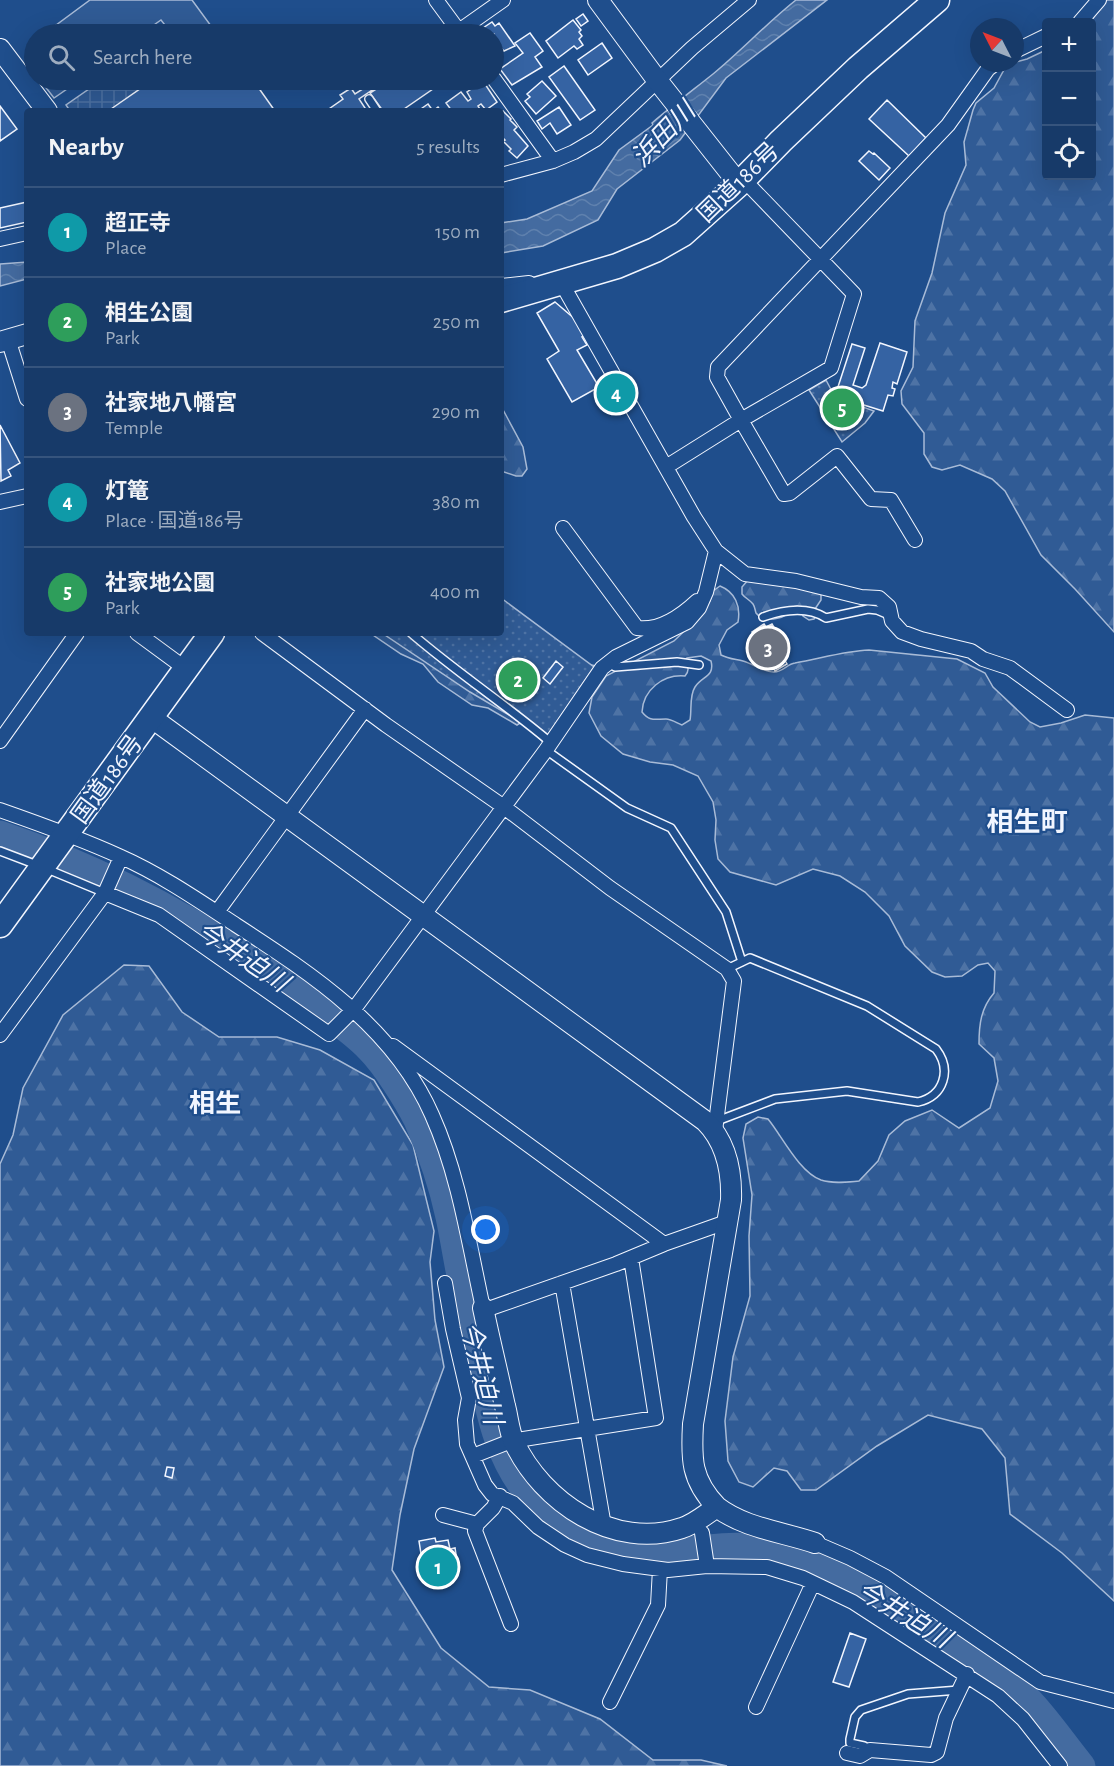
<!DOCTYPE html>
<meta charset="utf-8">
<style>
:root{--surface:#173a69;--page:#244571;--text:#f1f3f6;--muted:#9eadc0;--line:#36547d;--accent:#95b2f1}
body{margin:0;font-family:"Alegreya Sans","Noto Sans JP",sans-serif;background:var(--page);color:var(--text)}
.controls{position:absolute;right:18px;top:18px;display:grid;overflow:hidden;border-radius:6px;box-shadow:0 6px 24px #0002}
.controls button{width:54px;height:54px;display:grid;place-items:center;padding:0;border:0;border-bottom:2px solid var(--line);background:var(--surface);color:var(--text);font:30px sans-serif}
.compass{position:absolute;left:970px;top:18px;width:54px;height:54px;border-radius:50%;background:var(--surface);box-shadow:0 6px 24px #0002;rotate:312deg}
.you{position:absolute;left:486px;top:1230px;width:21px;height:21px;margin:-15px;border:4px solid #fff;border-radius:50%;background:#1a73e8;box-shadow:0 0 0 9px #1a73e833}
.badge{display:grid;place-items:center;width:39px;height:39px;border-radius:50%;background:var(--accent);color:#fff;font-size:20px;font-weight:700}
.pin{position:absolute;translate:-50% -50%;border:3px solid #fff;box-shadow:0 2px 6px #0006}
.list{margin:0;padding:0;list-style:none}
h2{display:flex;justify-content:space-between;align-items:center;height:78px;margin:0;padding:0 24px;font-size:26px}
h2 small{font-size:20px;font-weight:400;color:var(--muted)}
.list li{display:grid;grid-template-columns:39px 1fr auto;gap:18px;align-items:center;box-sizing:border-box;height:90px;padding:0 24px;border-top:2px solid var(--line)}
.list b{display:block;font-size:22px;white-space:nowrap}
.list p{margin:0;font-size:20px;white-space:nowrap;color:var(--muted)}
.list em{font-size:20px;font-style:normal;color:var(--muted)}
.icon{flex:none;width:33px;height:33px;fill:none;stroke:currentColor;stroke-width:2;stroke-linecap:round;stroke-linejoin:round}
.map{position:relative;flex:none;width:1114px;height:1766px;overflow:hidden}
.search{position:absolute;background:var(--surface);box-shadow:0 6px 24px #0002;left:24px;top:24px;width:480px;height:66px;display:flex;align-items:center;gap:15px;box-sizing:border-box;padding:0 21px;border-radius:33px;color:var(--muted);font-size:22px}
.panel{position:absolute;background:var(--surface);box-shadow:0 6px 24px #0002;left:24px;top:108px;width:480px;height:528px;border-radius:6px}
.map>svg:first-child{display:block}
.built{fill:#305b95;stroke:#a8bbd7;stroke-width:1.5}
.forest{fill:url(#forest-firs);stroke:#a8bbd7;stroke-width:1.5;fill-rule:evenodd}
.park{fill:url(#park-dots);stroke:#a8bbd7;stroke-width:1.5}
.plaza{fill:url(#plaza-grid);stroke:#a8bbd7;stroke-width:1.5}
.water{fill:url(#water-waves);stroke:#a8bbd7;stroke-width:1.5}
.lines{fill:none;stroke-linecap:round;stroke-linejoin:round}
.river{stroke:#446ba0;stroke-width:27}
.building{fill:#3563a3;stroke:#f2f6ff;stroke-width:1.5}
.lane-casing{stroke:#f2f6ff;stroke-width:10}
.street-casing{stroke:#f2f6ff;stroke-width:16}
.secondary-casing{stroke:#f2f6ff;stroke-width:22}
.highway-casing{stroke:#f2f6ff;stroke-width:27}
.lane{stroke:#1f4e8c;stroke-width:7}
.street{stroke:#1f4e8c;stroke-width:14}
.secondary{stroke:#1f4e8c;stroke-width:20}
.highway{stroke:#1f4e8c;stroke-width:24}
.labels{text-anchor:middle;stroke-width:4.5;stroke-linejoin:round;paint-order:stroke}
.street-label{font-size:24px;fill:#f2f6ff;stroke:#1f4e8c}
.water-label{font-size:26px;font-style:italic;fill:#f2f6ff;stroke:#1f4e8c}
.neighbourhood-label{font-size:26px;font-weight:bold;fill:#f2f6ff;stroke:#1f4e8c}
.quarter-label{font-size:27px;font-weight:bold;fill:#f2f6ff;stroke:#1f4e8c}
</style>
<div class="map">
<svg width="1114" height="1766" viewBox="0 0 1114 1766">
<defs>
<pattern id="forest-firs" width="22" height="20" patternUnits="userSpaceOnUse" patternTransform="scale(1.5)"><rect width="22" height="20" fill="#305b95"/><path d="M5 1l3.5 6h-7zM16 11l3.5 6h-7z" fill="#4e73a5"/></pattern>
<pattern id="park-dots" width="8" height="8" patternUnits="userSpaceOnUse" patternTransform="scale(1.5)"><rect width="8" height="8" fill="#305b95"/><path d="M2 2h.1M6 6h.1" fill="none" stroke="#4e73a5" stroke-width="1.8" stroke-linecap="round"/></pattern>
<pattern id="plaza-grid" width="8" height="8" patternUnits="userSpaceOnUse" patternTransform="scale(1.5)"><rect width="8" height="8" fill="#305b95"/><path d="M0 4h8M4 0v8" fill="none" stroke="#4e73a5"/></pattern>
<pattern id="water-waves" width="16" height="10" patternUnits="userSpaceOnUse" patternTransform="scale(1.5)"><rect width="16" height="10" fill="#446ba0"/><path d="M0 5q4-4 8 0t8 0" fill="none" stroke="#5f81ae"/></pattern>
</defs>
<rect width="100%" height="100%" fill="#1f4e8c"/>
<!-- built -->
<path class="built" d="M90,0H192L214,30L208,34H172L161,20L141,34H44Z
M40,80H80L54,98Z"/>
<!-- forest -->
<path class="forest" d="M1107,0H1114V632L1075,589L1041,555L1005,491L992,479L960,465L942,470L932,467L924,454V433L902,404L901,391L913,367L915,321L932,273L945,213L966,165L964,142L973,110L976,103L994,88L1005,68L1012,63L1027,59L1046,50V176H1092V22H1090Z
M501,406L523,447L527,469L522,476H516L501,471Z
M748,580L817,591L821,595V600L815,609L816,616L814,619L809,620L803,616L801,608L797,606L793,607C789,619 764,624 756,613C755,610 755,607 753,604C750,600 745,598 742,594V587Z
M720,586C735,592 741,606 738,622L727,630L719,645L721,655C729,659 735,659 743,661C754,664 762,672 774,672C783,672 787,664 795,663C819,659 844,651 869,650L957,659L985,673L993,687L1030,722L1040,727L1061,723L1085,715L1114,718V1601L1062,1553L1010,1514L1005,1458L982,1429L928,1415L877,1446L816,1490H801L787,1471L774,1468L753,1487L739,1482L728,1461L725,1421L733,1357L750,1296L749,1236L752,1195L743,1138L746,1124L758,1117L768,1119C782,1136 799,1172 821,1180C833,1184 847,1182 859,1181L878,1161L889,1135L905,1121L932,1110L959,1128L990,1108L998,1081L994,1058L979,1044C979,1024 981,1008 994,993L995,971L988,963L978,965L962,976L945,977L932,972L905,946L889,916L865,892L840,876L813,869L776,885L730,872L718,859L715,840L716,820L713,802L698,776L673,765L650,762L623,754L601,736L589,713L592,697L606,676L674,641L702,614L710,601L713,591ZM701,656L711,661C715,677 702,676 695,687C689,696 692,710 690,720L682,725C677,723 671,719 666,719C655,719 650,722 642,712C643,690 663,674 685,676C690,670 688,667 685,660L687,658Z
M370,633H406L597,666L582,684L517,725L488,708L472,705L438,682L423,664L401,654Z
M124,965L149,966L182,1012L219,1037H277L320,1050L374,1080L413,1145L434,1231L430,1262L435,1320L444,1367L414,1449L400,1515L392,1570L441,1648L489,1687L530,1690L600,1719L653,1760H701L727,1766H0V1164L13,1135L23,1088L63,1015Z"/>
<!-- park -->
<path class="park" d="M826,380L835,397L874,411L865,423L842,442L809,390Z
M501,598L594,667L543,742L526,725L470,692L382,633H501Z"/>
<!-- plaza -->
<path class="plaza" d="M102,80H136L142,88L112,110L113,111H70L66,105Z"/>
<!-- water -->
<path class="water" d="M796,0H827L726,78L680,140L617,189L598,220L543,246L501,253V223L527,219L592,191L619,150L653,125L652,123C672,106 693,90 713,74C742,50 767,23 796,0Z
M27,262V279L0,286V264Z"/>
<g class="lines">
<!-- river -->
<path class="river" d="M0,834C111,872 215,929 308,1000C328,1016 352,1031 369,1049C385,1065 407,1100 417,1120C430,1150 442,1184 449,1217C456,1250 460,1283 469,1316C485,1381 488,1455 537,1504C585,1553 632,1553 696,1549C720,1547 742,1544 766,1549C829,1562 880,1598 933,1632C966,1653 1001,1670 1028,1699C1048,1720 1064,1744 1082,1766"/>
</g>
<!-- building -->
<path class="building" d="M583,14L588,21L581,26L576,19Z
M573,20L581,30L579,32L582,36L579,39L583,45L577,49L574,46L558,58L546,41Z
M492,22L495,26L499,23L515,46L504,51L502,49L495,54L494,34H474Z
M530,33L543,51L535,57L542,67L512,85L500,69L523,53L515,43Z
M602,43L612,58L588,75L578,60Z
M564,66L595,110L580,120L549,77Z
M139,80H151L153,82L156,80H253L275,111H229L227,109L224,111H113L111,109L144,86Z
M390,80H446L401,111H383L370,93Z
M375,81L378,86L359,99L367,111H326L343,99L340,95L351,88L355,94Z
M483,81L497,102L486,110L481,104L478,106L481,111H452L446,103L461,92L468,101L471,99L467,92Z
M542,81L556,96L536,114L525,101L530,97L527,94Z
M887,100L926,138L909,156L869,119Z
M428,104L433,111L438,107L441,111H418Z
M0,106L17,129L0,141Z
M559,107L571,125L557,134L550,123L542,129L537,121Z
M503,111L511,119L510,120L517,127L514,130L528,146L517,158L509,151L511,149L503,141L505,140L501,136V113Z
M869,151L873,154L874,153L890,168L879,180L859,161Z
M27,202V222L0,228V208Z
M555,302L576,320L585,336L582,337L587,345L577,350L599,387L572,402L547,359L559,351L537,313Z
M880,343L907,352L897,384L893,382L892,388L895,389L893,396L888,395L883,411L835,396L852,344L865,348L853,385L862,388L866,385Z
M0,425L20,463L8,470L11,476L1,481Z
M764,624L766,627L772,624L785,646L779,650L787,664L775,671L765,655L760,659L748,640L754,636L752,632Z
M556,661L563,667L550,684L543,678Z
M167,1467L174,1468L172,1478L165,1476Z
M435,1538L436,1542L448,1540L450,1549L455,1548L457,1561H452L454,1573L443,1575L444,1585L435,1586L433,1578L425,1579L419,1541Z
M850,1633L866,1639L849,1687L833,1682Z"/>
<g class="lines">
<defs>
<path id="lane" d="M369,99L377,111
M763,617C783,610 807,606 826,618L868,609L877,610L891,616
M411,633C456,672 505,704 550,742
M608,663L615,667L677,662L699,665
M546,750L627,808L671,828L726,912L742,962
M0,851L37,865
M47,869L105,893
M717,1121L775,1099L847,1091L918,1102C944,1096 952,1070 936,1049L867,1006L750,958L727,969
M870,1750L864,1746L850,1743V1739L855,1717L861,1710L908,1694L959,1690"/>
<path id="street" d="M436,0L461,34
M1080,22L1099,0
M459,31L503,0
M1015,51L1046,36
M494,79L553,161
M501,175L553,161L574,152L596,139L692,48L749,0
M744,180L854,294L831,368L741,420L784,494L790,493L837,456L871,499L891,500L915,540
M0,239L27,233
M501,286L529,283
M8,339L27,399
M666,467L741,420L717,377L718,367L948,125L988,69L996,63
M0,502L27,496
M563,528L637,628C660,631 681,616 697,601
M716,551L745,574L796,581L861,597L879,598L889,607L892,621L902,632L921,639L971,651L983,659L1010,668L1067,710
M137,633L186,669
M262,633L386,725L504,807L610,888L727,969L734,981L715,1131
M0,741L77,633
M0,810C40,824 80,838 119,856C160,874 198,900 236,925C313,975 394,1028 432,1115C459,1175 469,1244 483,1308H491L616,1264L664,1244
M105,893L159,915L329,1034L354,1009L546,750L602,668L616,657L687,622L699,608L706,592L716,551L694,517L562,284L554,283
M217,912L365,709
M0,1035L105,893L121,857
M393,1046L664,1244L729,1221
M445,1283L453,1329L469,1398L465,1420L467,1444L485,1485L492,1494L513,1503L538,1527L565,1545L587,1555L623,1564L668,1570L707,1566L767,1567L803,1578L853,1602L998,1696L1023,1719L1060,1766
M562,1283L604,1526
M473,1456L511,1441L656,1418L631,1258
M443,1515L477,1524L475,1531L511,1624
M477,1524L493,1508L500,1496
M702,1533L707,1566
M815,1543L850,1558L886,1577L1040,1682L1114,1701
M610,1702L658,1605L660,1569
M756,1707L813,1583
M847,1753L860,1756L870,1750L931,1755L937,1752L946,1718L967,1674"/>
<path id="secondary" d="M598,0L657,80L739,184
M0,49L47,111
M0,342L27,334
M152,718L705,1121C726,1142 732,1171 731,1200L693,1424C691,1459 691,1480 717,1507
M483,1308C490,1341 498,1374 505,1406C508,1417 509,1431 514,1442C542,1502 614,1551 682,1528C695,1524 706,1514 717,1507C744,1528 783,1532 815,1543"/>
<path id="highway" d="M501,300L617,266L655,250L683,234L739,184L781,141L858,68L937,0
M0,925L212,633"/>
</defs>
<!-- lane casing -->
<use href="#lane" class="lane-casing"/>
<!-- street casing -->
<use href="#street" class="street-casing"/>
<!-- secondary casing -->
<use href="#secondary" class="secondary-casing"/>
<!-- highway casing -->
<use href="#highway" class="highway-casing"/>
<!-- lane -->
<use href="#lane" class="lane"/>
<!-- street -->
<use href="#street" class="street"/>
<!-- secondary -->
<use href="#secondary" class="secondary"/>
<!-- highway -->
<use href="#highway" class="highway"/>
</g>
<g class="labels">
<!-- street labels -->
<g class="street-label">
<text transform="translate(738 182) rotate(-44)" y="8">国道186号</text>
<text transform="translate(107 779) rotate(-54)" y="8">国道186号</text>
</g>
<!-- water labels -->
<g class="water-label">
<text transform="translate(663 134) rotate(-46)" y="9">浜田川</text>
<text transform="translate(243 956) rotate(34)" y="9">今井迫川</text>
<text transform="translate(482 1373) rotate(76)" y="9">今井迫川</text>
<text transform="translate(904 1614) rotate(31)" y="9">今井迫川</text>
</g>
<!-- neighbourhood labels -->
<g class="neighbourhood-label">
<text x="215" y="1112">相生</text>
</g>
<!-- quarter labels -->
<g class="quarter-label">
<text x="1027" y="831">相生町</text>
</g>
</g>
</svg>
<div class="controls">
<button>+</button>
<button>−</button>
<button><svg class="icon" aria-label="locate" viewBox="0 0 24 24"><circle cx="12" cy="12" r="6"/><path d="M12 2v4M12 18v4M2 12h4M18 12h4"/></svg></button>
</div>
<svg class="compass" viewBox="-18 -18 36 36"><path d="M0-13l5 13h-10z" fill="#e53935"/><path d="M0 13l5-13h-10z" fill="#9eadc0"/></svg>
<div class="you"></div>
<div class="pin badge" style="left:438px;top:1567px;background:#0f9aa8">1</div>
<div class="pin badge" style="left:518px;top:680px;background:#2e9e5b">2</div>
<div class="pin badge" style="left:768px;top:648px;background:#6b7280">3</div>
<div class="pin badge" style="left:616px;top:393px;background:#0f9aa8">4</div>
<div class="pin badge" style="left:842px;top:408px;background:#2e9e5b">5</div>
<div class="search"><svg class="icon" aria-label="search" viewBox="0 0 24 24"><circle cx="10" cy="10" r="6"/><path d="M15 15l6 6"/></svg>Search here</div>
<section class="panel">
<h2>Nearby<small>5 results</small></h2>
<ul class="list">
<li><span class="badge" style="background:#0f9aa8">1</span><div><b>超正寺</b><p>Place</p></div><em>150 m</em></li>
<li><span class="badge" style="background:#2e9e5b">2</span><div><b>相生公園</b><p>Park</p></div><em>250 m</em></li>
<li><span class="badge" style="background:#6b7280">3</span><div><b>社家地八幡宮</b><p>Temple</p></div><em>290 m</em></li>
<li><span class="badge" style="background:#0f9aa8">4</span><div><b>灯篭</b><p>Place · 国道186号</p></div><em>380 m</em></li>
<li><span class="badge" style="background:#2e9e5b">5</span><div><b>社家地公園</b><p>Park</p></div><em>400 m</em></li>
</ul>
</section>
</div>
